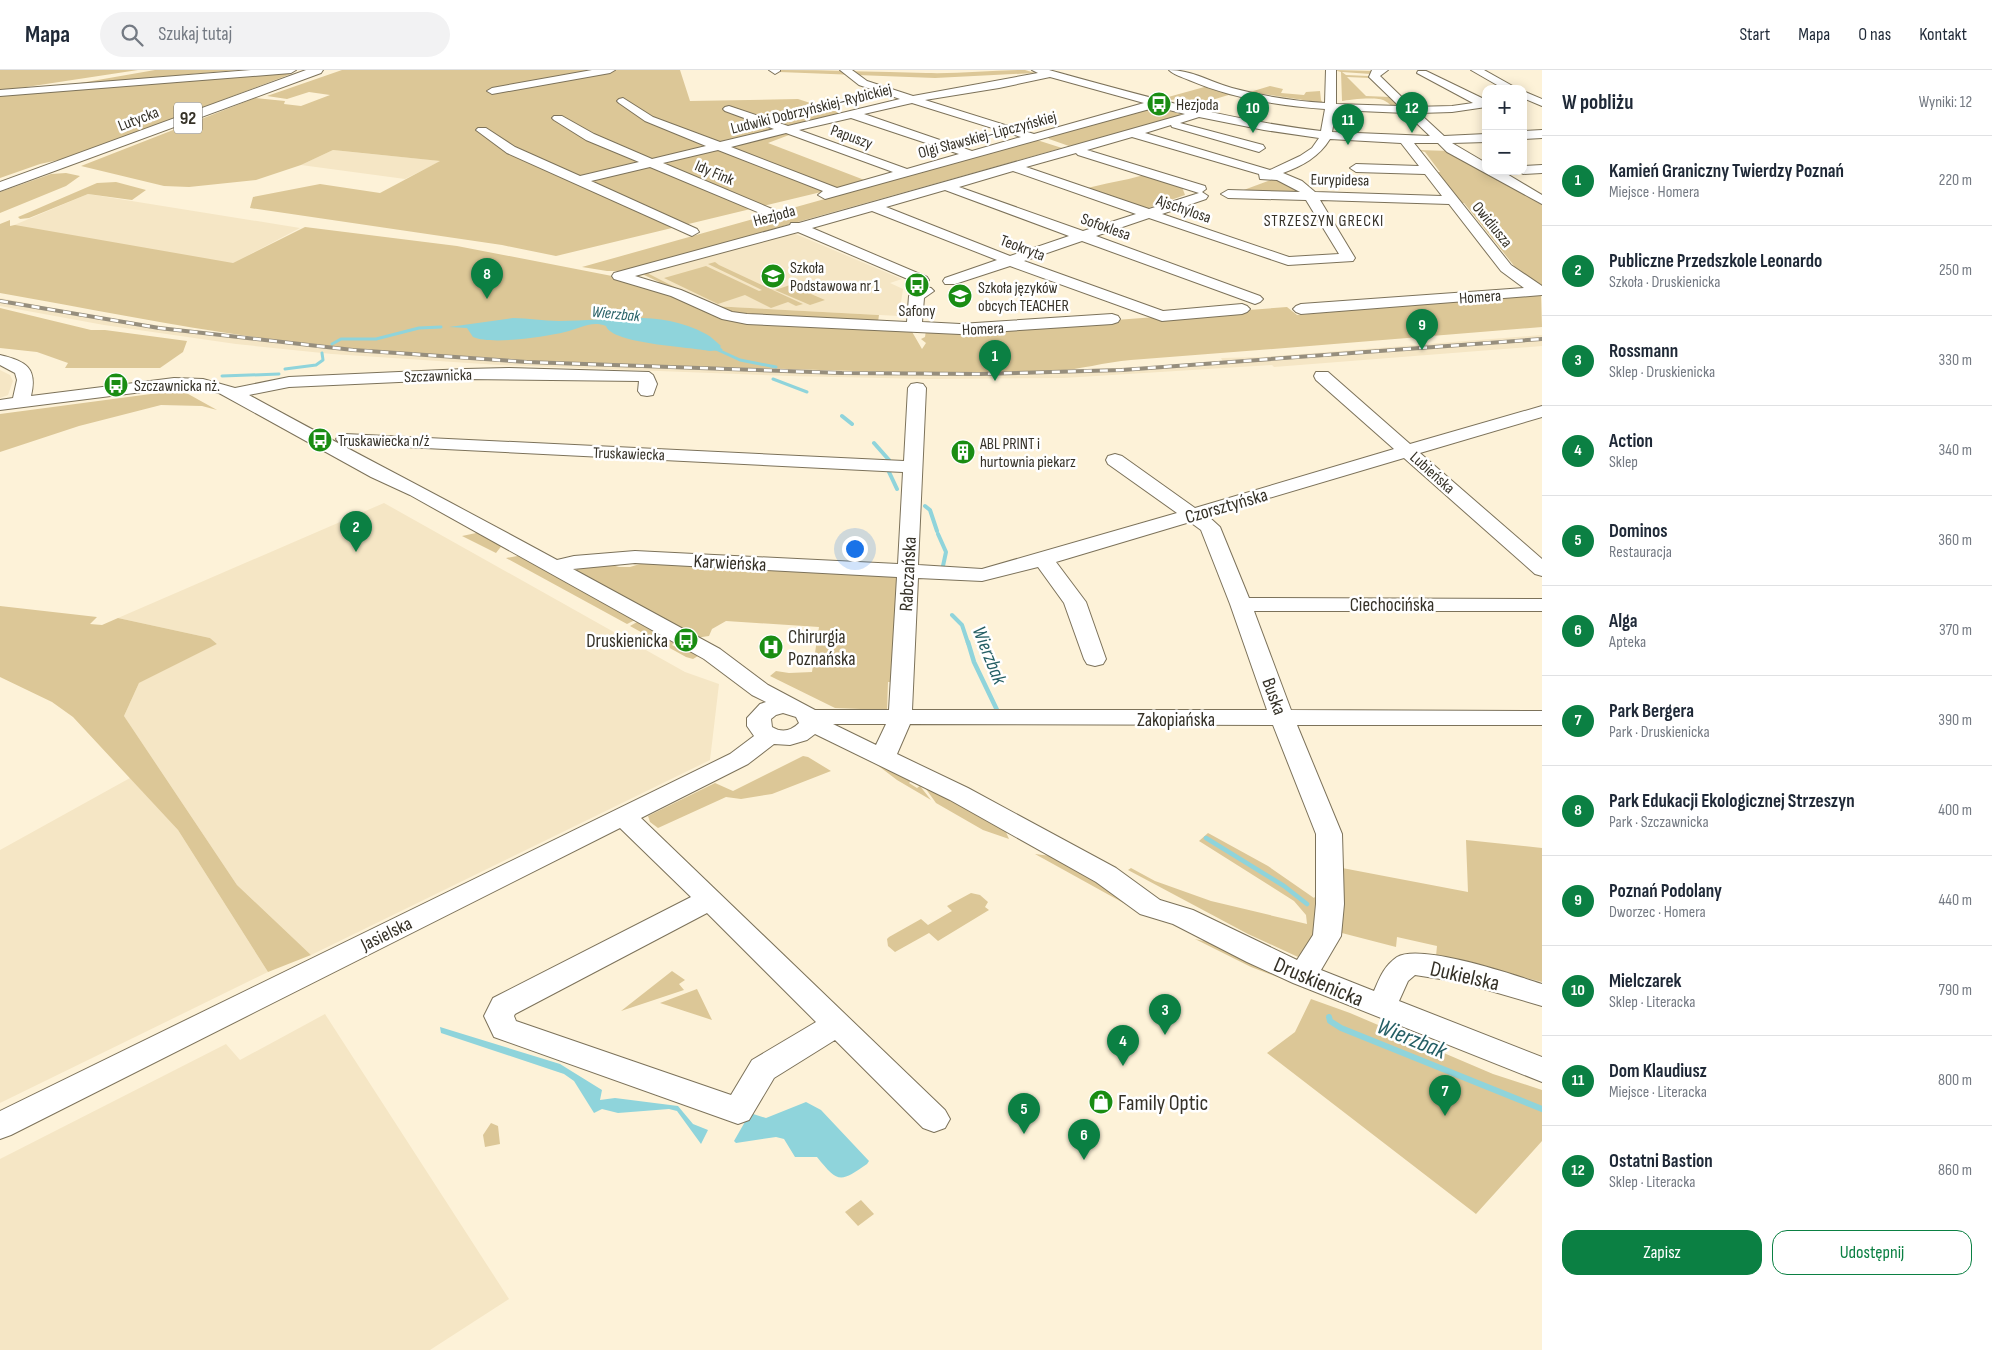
<!DOCTYPE html>
<html lang="pl">
<meta charset="utf-8">
<style>
:root{--surface:#fff;--page:#f2f2f3;--text:#1f2937;--muted:#747a83;--line:#e0e1e3;--accent:#0b8043}
body{margin:0;font-family:"Sofia Sans Condensed",sans-serif;background:var(--page);color:var(--text)}
.controls{position:absolute;right:15px;top:15px;display:grid;overflow:hidden;border-radius:10px;box-shadow:0 2px 12px #0003}
.controls button{width:45px;height:45px;display:grid;place-items:center;padding:0;border:0;border-bottom:1px solid var(--line);background:var(--surface);color:var(--text);font:25px sans-serif}
.you{position:absolute;left:854px;top:478px;width:18px;height:18px;margin:-12px;border:4px solid #fff;border-radius:50%;background:#1a73e8;box-shadow:0 0 0 8px #1a73e833}
.badge{display:grid;place-items:center;width:32px;height:32px;border-radius:50%;background:var(--accent);color:#fff;font-size:16px;font-weight:700}
.pin{position:absolute;translate:-50% -41px;filter:drop-shadow(0 1px 2px #0008)}
.pin::after{content:'';position:absolute;top:26px;width:18px;height:15px;background:inherit;clip-path:polygon(0 0,100% 0,50% 100%)}
.list{margin:0;padding:0;list-style:none}
h2{display:flex;justify-content:space-between;align-items:center;height:65px;margin:0;padding:0 20px;font-size:21px}
h2 small{font-size:16px;font-weight:400;color:var(--muted)}
.list li{display:grid;grid-template-columns:32px 1fr auto;gap:15px;align-items:center;box-sizing:border-box;height:90px;padding:0 20px;border-top:1px solid var(--line)}
.list b{display:block;font-size:19px;white-space:nowrap}
.list p{margin:0;font-size:16px;white-space:nowrap;color:var(--muted)}
.list em{font-size:16px;font-style:normal;color:var(--muted)}
.actions{display:flex;gap:10px;padding:15px 20px}
.actions a{flex:1;padding:11px 0;border:1px solid var(--accent);border-radius:15px;text-align:center;font-size:18px;color:var(--accent)}
.actions .main{background:var(--accent);color:#fff}
.icon{flex:none;width:28px;height:28px;fill:none;stroke:currentColor;stroke-width:2;stroke-linecap:round;stroke-linejoin:round}
.map{position:relative;flex:none;width:1542px;height:1280px;overflow:hidden}
header{display:flex;align-items:center;gap:30px;box-sizing:border-box;height:70px;padding:0 25px;background:var(--surface);border-bottom:1px solid var(--line)}
header strong{font-size:24px}
nav{display:flex;gap:28px;margin-inline-start:auto;font-size:18px}
.search{width:350px;height:45px;background:var(--page);display:flex;align-items:center;gap:12px;box-sizing:border-box;padding:0 18px;border-radius:28px;color:var(--muted);font-size:19px}
main{display:flex}
aside{flex:1;background:var(--surface)}
.map>svg:first-child{display:block}
.built{fill:#f5e6c5}
.green{fill:#dcc797}
.water{fill:#8fd4db}
.lines{fill:none;stroke-linecap:round;stroke-linejoin:round}
.stream-far3{stroke:#8fd4db;stroke-width:3}
.stream-far2{stroke:#8fd4db;stroke-width:4}
.stream-far1{stroke:#8fd4db;stroke-width:4.5}
.stream{stroke:#8fd4db;stroke-width:6}
.minor-casing{stroke:#7c725a;stroke-width:2}
.major-casing{stroke:#7c725a;stroke-width:2}
.minor{fill:#fff;fill-rule:evenodd}
.major{fill:#fff;fill-rule:evenodd}
.rail-casing{stroke:#968e7d;stroke-width:4}
.rail{stroke:#fff;stroke-width:2.5;stroke-dasharray:8;stroke-linecap:butt}
.labels{text-anchor:middle;stroke-width:5;stroke-linejoin:round;paint-order:stroke}
.far-poi-label{font-size:16px;fill:#353127;stroke:#fff;text-anchor:start}
.far-street-label{font-size:16px;fill:#353127;stroke:#fff}
.far-neighbourhood-label{font-size:16px;letter-spacing:1px;fill:#353127;stroke:#fff}
.far-water-label{font-size:16px;font-style:italic;fill:#255f65;stroke:#fff}
.shield{fill:#fff;stroke:#726f68;stroke-width:1}
.shield-label{font-size:18px;font-weight:bold;fill:#353127}
.street-label{font-size:19px;fill:#353127;stroke:#fff}
.poi-label{font-size:19px;fill:#353127;stroke:#fff;text-anchor:start}
.water-label{font-size:20px;font-style:italic;fill:#255f65;stroke:#fff}
.near-street-label{font-size:22px;fill:#353127;stroke:#fff}
.near-poi-label{font-size:22px;fill:#353127;stroke:#fff;text-anchor:start}
.near-water-label{font-size:24px;font-style:italic;fill:#255f65;stroke:#fff}
</style>
<header>
<strong>Mapa</strong>
<div class="search"><svg class="icon" aria-label="search" viewBox="0 0 24 24"><circle cx="10" cy="10" r="6"/><path d="M15 15l6 6"/></svg>Szukaj tutaj</div>
<nav><a>Start</a><a>Mapa</a><a>O nas</a><a>Kontakt</a></nav>
</header>
<main>
<div class="map">
<svg width="1542" height="1280" viewBox="0 0 1542 1280">
<rect width="100%" height="100%" fill="#fdf2d8"/>
<!-- built -->
<path class="built" d="M333,80L371,84L441,91L405,109L301,95Z
M88,124L300,158L163,230L0,161Z
M791,162L902,209L890,213L903,219L899,246L712,236L645,203Z
M0,228L100,247L189,260L370,280L521,290L866,302H1001L1145,297L1223,292L1221,288L1264,287L1542,265V276L1274,297L1272,295L1064,308L928,309L788,306L499,295L332,284L236,274L104,255L0,236Z
M0,300L10,305L13,311L8,325L0,328Z
M384,433L685,602L719,614L710,690L311,885L237,815L124,646L139,613L217,574L210,568L118,548Z
M130,708L178,760L268,902L0,1033V780Z
M325,944L509,1229L430,1280H0V1089L226,974L240,990Z"/>
<!-- green -->
<path class="green" d="M0,0H138L0,21Z
M155,0H237L69,15Z
M342,0H680L690,31L798,29L844,44L768,73L867,111L556,186L502,175L250,138L253,127L320,114L380,123L440,91L333,80L301,95L256,110L189,117L164,116L81,96L255,28L285,31L284,34L301,36L330,25L309,22L287,29L267,26Z
M780,0C829,0 877,2 926,3C959,4 992,0 1025,0L1035,3L935,8L779,2Z
M1334,0L1373,1L1371,4L1342,2L1346,5L1368,6L1370,8L1347,7L1366,26L1390,27L1401,37L1395,39C1392,37 1389,33 1385,31C1377,26 1348,30 1342,31L1341,2Z
M281,3L291,4L72,87L40,94L0,108V24Z
M1208,16L1235,23L1189,37L1175,32L1188,29C1180,27 1171,32 1161,29Z
M1270,16L1283,19L1281,23L1304,25L1306,22L1320,21L1321,30L1323,33L1250,22Z
M1155,37L1184,45L1074,75L1069,76L1049,69L1048,67Z
M1032,71H1040L1062,78L623,201H607L582,197Z
M1417,80L1452,81L1541,132H1537L1542,135V216L1515,197L1464,133H1457L1432,102H1440L1425,82Z
M66,103L80,106L66,116L0,143V122L51,104Z
M1144,105L1182,117L1185,125L1143,140L1084,119C1105,113 1123,111 1144,105Z
M1276,108L1299,120L1301,124L1241,121Z
M116,112L146,120L132,130L88,124L29,148L20,149L18,147L97,113Z
M10,150V156L15,155L233,193L305,157L457,176L612,206L629,210L725,246L911,260L922,279L926,273L921,269L925,267L926,260L1076,253L1287,237L1297,245L1541,224L1542,257C1405,268 1268,280 1131,290C1105,292 1079,300 1054,301C953,305 851,301 750,298C603,294 454,291 307,274C204,262 102,241 0,223V154Z
M715,192L719,195L803,234L796,236L788,232L771,238L745,225L718,234L664,208L706,196L759,221L762,220L708,194Z
M647,201L649,204L712,236L879,245L878,252L871,254L736,246L657,214L659,212L644,205L637,206Z
M790,215L825,230L810,235L775,220Z
M0,238L91,260H105L187,271L183,282L160,298H65L68,293L37,282L0,278Z
M181,320L217,340L202,336L161,335L79,356L0,382V344Z
M481,462L503,474L496,483L462,466Z
M523,485L637,549L627,554L506,488Z
M646,492L896,507L897,511L892,612H888L887,640L835,638L770,606L776,601L789,603L812,602L819,557L726,551L712,559L709,566L695,568L575,502L578,498L606,493L619,497H630Z
M0,536L97,547L90,554L102,555L118,548L210,568L217,574L139,613L124,646L237,815L311,885L268,902L178,760L73,647L52,632L0,607Z
M637,552L674,573L672,575L678,578L681,576L698,586L693,589L686,587L630,556Z
M803,686L808,687L831,701L772,724L741,729L726,727L658,758L650,752L648,746L715,713L733,721Z
M872,691L911,711L909,713L917,718L920,716L931,730L897,710Z
M923,715L1005,760L1009,769L983,760L936,733Z
M1312,754L1323,757L1321,859L1303,887H1298L1248,864L1128,800L1131,798L1155,811L1211,831L1307,854L1306,845L1294,831L1199,771L1208,763L1268,796L1314,828L1318,823L1316,758Z
M1466,770L1542,778V912L1436,886L1437,876L1397,867L1396,877L1338,862L1337,797L1468,822Z
M1035,784L1051,786L1142,837L1138,841Z
M971,823L980,825L988,832L985,837L989,840L938,871L929,863L895,882L888,876L887,869L889,867L921,849L928,855L952,841L947,836Z
M1195,869L1208,872L1312,920L1251,897Z
M672,901L685,910L679,914L684,920L621,941Z
M697,919L712,950L660,933Z
M1311,929L1350,943L1493,1004L1542,1020V1071L1476,1144L1267,983L1295,962Z
M491,1053L498,1056L500,1074L485,1077L483,1065Z
M861,1130L874,1144L858,1156L845,1142Z"/>
<!-- water -->
<path class="water" d="M513,248C528,248 543,251 559,251C610,251 658,238 706,264C712,267 716,272 721,276L720,277L723,280L710,281C691,277 612,274 606,256C591,250 579,259 565,262C545,267 491,275 473,267L467,258L449,257Z
M440,957L560,994L602,1020L600,1030L615,1028L678,1036L693,1054L708,1060L701,1074L677,1041L669,1039L618,1043L602,1039L594,1043L574,1011L564,1004L441,963Z
M806,1032L821,1040L869,1091L867,1094C840,1113 838,1113 817,1087H795L784,1069L776,1067L736,1073L734,1071L750,1043L766,1048Z"/>
<g class="lines">
<!-- stream-far3 -->
<path class="stream-far3" d="M332,274L341,269H376L419,258L441,257
M716,279L740,290L776,297
M285,299L316,295L323,290L322,283
M222,306L279,304
M773,309L807,322"/>
<!-- stream-far2 -->
<path class="stream-far2" d="M842,346L852,354
M874,373L889,390
M889,402L897,419
M925,436L930,440L937,461
M938,464L946,482L943,496
M952,545L962,555L968,573"/>
<!-- stream-far1 -->
<path class="stream-far1" d="M968,572L974,592L997,640
M1206,768L1284,816L1307,834"/>
<!-- stream -->
<path class="stream" d="M1329,947L1330,951L1341,958L1542,1039"/>
<defs>
<path id="minor" d="M251,0H296L291,3L0,26V20Z
M592,0H615L610,3L492,24L487,21L492,18Z
M769,0H780V1L775,4Z
M840,0H852L867,11L913,26L1038,3L1032,0H1049C1139,25 1227,50 1321,61L1325,39C1279,36 1231,28 1189,10C1182,7 1174,5 1169,0C1191,0 1211,12 1232,18C1262,26 1294,31 1325,33L1326,0H1336V34L1399,36L1369,7L1372,0H1388L1380,6L1412,37L1452,36L1473,33L1417,3L1418,1H1426L1486,30V37L1452,42L1419,43L1444,66L1486,64V72L1452,73L1486,93V101H1502L1542,125V134L1447,82L1438,73H1414L1511,195L1542,216V225L1301,244L1296,242L1293,239L1296,236L1301,234L1524,218L1501,201L1449,134L1320,130L1355,188L1353,191L1288,195L1149,148L1096,166L1260,226L1263,229L1260,232L1255,234L1082,171L1024,191L1163,241L1242,234L1247,236L1250,239L1247,242L1242,244L1162,251L1010,196L955,214H945L943,211L945,208L997,190L872,141L812,158L927,207L929,210L927,213H917L798,162L635,206L681,220L732,242L747,244L907,252L909,226C914,219 923,216 931,218L934,221L924,228L922,252L960,254L1112,244L1118,246L1120,249L1118,252L1112,254L960,264L747,254L722,249L671,226L614,209L612,206L614,203L790,155L791,153H799L1185,44L1157,37L825,129L818,125L823,121L718,80L663,93L772,139L774,142L772,145L767,146L650,97L591,111L697,159L699,162L692,166L507,83L476,60L478,58H486L515,77L580,106L639,92L586,70L554,50L552,48L554,46H562L594,64L652,89L706,76L645,51L619,33L617,31L619,29L623,28L653,47L720,72L774,59L725,41L723,39L725,37L729,36L788,56L900,29L859,15ZM1050,7L1144,33L1034,64L925,30L999,18ZM912,33L1021,67L972,81L864,44ZM1336,40L1406,43L1430,66L1332,62ZM1199,47L1264,60L1319,68L1312,78L1300,86L1270,100L1145,63L1171,55L1172,57L1259,82L1265,78L1263,75L1180,53ZM851,48L959,84L907,99L799,60ZM786,63L893,102L837,118L731,77ZM1132,67L1259,104L1260,109L1277,110L1300,122L1228,120L1221,124L1228,128L1306,130L1339,184L1289,187L1162,144L1206,129L1208,126L1202,122L1206,119L1205,116L1087,80ZM1330,69L1401,73L1419,96L1356,94L1350,98L1356,102L1425,104L1442,126L1315,122L1302,111L1283,103C1302,96 1319,87 1330,69ZM1076,83L1078,85L1199,123L1149,139L1026,97ZM1013,101L1136,144L1083,161L959,117ZM945,120L1069,166L1010,186L886,137Z
M1471,0H1484L1518,19H1504Z
M1523,21L1542,29V36L1523,28Z
M1542,60V68L1523,69V61Z
M1542,95V103L1523,104L1518,101H1523V96Z
M0,285C25,291 38,297 31,326L174,308L203,309L235,318L289,307L465,299L509,298L649,302L653,305L657,314L653,325L647,326L641,325L638,321L639,311L465,309L289,317L249,325C351,381 455,434 557,490L574,486L635,481L898,494L903,402L345,374L339,373L336,369L339,365L345,364L904,391L908,318L911,314L917,313L923,314L926,318L918,495L982,499L1177,443L1108,394L1106,390L1108,386L1115,384L1122,386L1195,438L1394,379L1316,310L1314,306L1316,302H1328L1410,374L1542,336V347L1420,383L1542,489V506L1535,504L1404,388L1208,446L1220,457L1249,528L1542,529V541H1254L1291,640L1542,641V655H1297L1342,764L1344,834L1341,866L1321,900L1374,921C1380,907 1384,896 1397,887C1421,873 1514,905 1542,914V936L1460,912L1415,905L1408,911L1399,931L1542,987V1012L1293,913L1247,892L1173,854L1140,844L1096,812L950,730L815,664L807,670L790,675L774,674L748,694L641,748L945,1040L950,1049L945,1058L934,1062L923,1058L835,970L774,1008L749,1050L738,1054L494,967L484,946L493,928L691,827L620,758L11,1065L0,1069V1041L730,684L754,666L747,656V648L760,634L766,632L752,625L704,589L410,425L371,407L219,323L203,319L174,318L0,340V330L13,328L17,310L15,303L0,295ZM1190,452L1201,460L1230,534L1267,640H912L918,508L982,511L1038,497L1064,533L1084,589L1087,594L1095,596L1103,594L1106,589L1086,532L1056,492ZM635,493L897,507L889,640H815L768,615L720,579L573,499ZM783,643L796,647L799,653C791,661 782,663 772,657L771,649L776,645ZM833,654H886L876,675ZM910,654L1273,655L1316,764V834L1313,865L1297,890L1193,840L1160,830L1116,798L968,718L897,684ZM707,843L816,952L752,990L731,1025L516,951L514,946L515,944Z"/>
<path id="major" d="M306,0H323L321,3L0,121V112Z"/>
</defs>
<!-- minor casing -->
<use href="#minor" class="minor-casing"/>
<!-- major casing -->
<use href="#major" class="major-casing"/>
<!-- minor -->
<use href="#minor" class="minor"/>
<!-- major -->
<use href="#major" class="major"/>
<defs>
<path id="rail" d="M0,231L159,258L353,280L527,292L842,303L980,304L1122,300L1542,269"/>
</defs>
<!-- rail casing -->
<use href="#rail" class="rail-casing"/>
<!-- rail -->
<use href="#rail" class="rail"/>
</g>
<!-- icons -->
<defs>
<symbol id="bus-disc" viewBox="-11 -11 22 22"><circle r="9.5" fill="#1a8d13" stroke="#fff"/><path d="M-5-6H5V4H4V6H2V4H-2V6H-4V4H-5ZM-3.5-4V0h7V-4ZM-3.5 1.2v1.5H-2V1.2ZM2 1.2v1.5H3.5V1.2Z" fill="#fff"/></symbol>
<symbol id="school-disc" viewBox="-11 -11 22 22"><circle r="9.5" fill="#1a8d13" stroke="#fff"/><path d="M0-5L7-2L0 1L-7-2ZM-4 1L0 2.5L4 1V4Q0 6-4 4Z" fill="#fff"/></symbol>
<symbol id="university-disc" viewBox="-11 -11 22 22"><circle r="9.5" fill="#1a8d13" stroke="#fff"/><path d="M0-5L7-2L0 1L-7-2ZM-4 1L0 2.5L4 1V4Q0 6-4 4Z" fill="#fff"/></symbol>
<symbol id="building-disc" viewBox="-11 -11 22 22"><circle r="9.5" fill="#1a8d13" stroke="#fff"/><path d="M-4-6H4V6H1V3H-1V6H-4ZM-2.5-4.3h1.7v1.8h-1.7ZM.8-4.3h1.7v1.8H.8ZM-2.5-1h1.7V.8h-1.7ZM.8-1h1.7V.8H.8Z" fill="#fff"/></symbol>
<symbol id="hospital-disc" viewBox="-11 -11 22 22"><circle r="9.5" fill="#1a8d13" stroke="#fff"/><path d="M-5-5h3v3.5h4V-5h3V5h-3V1.5h-4V5h-3Z" fill="#fff"/></symbol>
<symbol id="shop-disc" viewBox="-11 -11 22 22"><circle r="9.5" fill="#1a8d13" stroke="#fff"/><path d="M-5-2.5h2.3a2.7 3.5 0 0 1 5.4 0H5L5.5 6h-11ZM-1.5-2.5h3a1.5 2.3 0 0 0-3 0Z" fill="#fff"/></symbol>
</defs>
<g fill-rule="evenodd">
<use href="#bus-disc" x="1145" y="20" width="28" height="28"/>
<use href="#school-disc" x="759" y="192" width="28" height="28"/>
<use href="#bus-disc" x="903" y="201" width="28" height="28"/>
<use href="#university-disc" x="946" y="212" width="28" height="28"/>
<use href="#bus-disc" x="102" y="301" width="28" height="28"/>
<use href="#bus-disc" x="306" y="356" width="28" height="28"/>
<use href="#building-disc" x="949" y="368" width="28" height="28"/>
<use href="#bus-disc" x="672" y="556" width="28" height="28"/>
<use href="#hospital-disc" x="757" y="563" width="28" height="28"/>
<use href="#shop-disc" x="1087" y="1018" width="28" height="28"/>
</g>
<g class="labels">
<!-- far-poi labels -->
<g class="far-poi-label">
<text x="1176" y="40">Hezjoda</text>
<text x="790" y="203">Szkoła<tspan x="790" dy="18">Podstawowa nr 1</tspan></text>
<text x="978" y="223">Szkoła języków<tspan x="978" dy="18">obcych TEACHER</tspan></text>
<text x="917" y="246" text-anchor="middle">Safony</text>
<text x="134" y="321">Szczawnicka nż.</text>
<text x="338" y="376">Truskawiecka n/ż</text>
<text x="980" y="379">ABL PRINT i<tspan x="980" dy="18">hurtownia piekarz</tspan></text>
</g>
<!-- far-street labels -->
<g class="far-street-label">
<text transform="translate(811 38) rotate(-14)" y="6">Ludwiki Dobrzyńskiej-Rybickiej</text>
<text transform="translate(138 48) rotate(-21)" y="6">Lutycka</text>
<text transform="translate(987 64) rotate(-15)" y="6">Olgi Sławskiej-Lipczyńskiej</text>
<text transform="translate(852 66) rotate(20)" y="6">Papuszy</text>
<text transform="translate(715 102) rotate(23)" y="6">Idy Fink</text>
<text transform="translate(1340 109) rotate(1)" y="6">Eurypidesa</text>
<text transform="translate(1184 138) rotate(19)" y="6">Ajschylosa</text>
<text transform="translate(774 145) rotate(-15)" y="6">Hezjoda</text>
<text transform="translate(1493 154) rotate(51)" y="6">Owidiusza</text>
<text transform="translate(1106 156) rotate(20)" y="6">Sofoklesa</text>
<text transform="translate(1023 177) rotate(21)" y="6">Teokryta</text>
<text transform="translate(1480 226) rotate(-4)" y="6">Homera</text>
<text transform="translate(983 258) rotate(-3)" y="6">Homera</text>
<text transform="translate(438 305) rotate(-2)" y="6">Szczawnicka</text>
<text transform="translate(629 383) rotate(2)" y="6">Truskawiecka</text>
<text transform="translate(1433 402) rotate(42)" y="6">Lubieńska</text>
</g>
<!-- far-neighbourhood labels -->
<g class="far-neighbourhood-label">
<text x="1324" y="156">STRZESZYN GRECKI</text>
</g>
<!-- far-water labels -->
<g class="far-water-label">
<text transform="translate(616 243) rotate(6)" y="6">Wierzbak</text>
</g>
<!-- shield labels -->
<rect class="shield" x="174" y="32.5" width="28" height="31" rx="4"/>
<g class="shield-label">
<text x="188" y="54">92</text>
</g>
<!-- street labels -->
<g class="street-label">
<text transform="translate(1226 435) rotate(-16)" y="7">Czorsztyńska</text>
<text transform="translate(730 492) rotate(3)" y="7">Karwieńska</text>
<text transform="translate(907 504) rotate(-87)" y="7">Rabczańska</text>
<text x="1392" y="541">Ciechocińska</text>
<text transform="translate(1275 626) rotate(70)" y="7">Buska</text>
<text x="1176" y="656">Zakopiańska</text>
<text transform="translate(386 863) rotate(-26)" y="7">Jasielska</text>
</g>
<!-- poi labels -->
<g class="poi-label">
<text x="788" y="573">Chirurgia<tspan x="788" dy="22">Poznańska</tspan></text>
<text x="668" y="577" text-anchor="end">Druskienicka</text>
</g>
<!-- water labels -->
<g class="water-label">
<text transform="translate(990 585) rotate(68)" y="7">Wierzbak</text>
</g>
<!-- near-street labels -->
<g class="near-street-label">
<text transform="translate(1465 905) rotate(13)" y="8">Dukielska</text>
<text transform="translate(1319 911) rotate(23)" y="8">Druskienicka</text>
</g>
<!-- near-poi labels -->
<g class="near-poi-label">
<text x="1118" y="1040">Family Optic</text>
</g>
<!-- near-water labels -->
<g class="near-water-label">
<text transform="translate(1412 968) rotate(22)" y="8">Wierzbak</text>
</g>
</g>
</svg>
<div class="controls">
<button>+</button>
<button>−</button>
</div>
<div class="you"></div>
<div class="pin badge" style="left:995px;top:311px">1</div>
<div class="pin badge" style="left:356px;top:482px">2</div>
<div class="pin badge" style="left:1165px;top:965px">3</div>
<div class="pin badge" style="left:1123px;top:996px">4</div>
<div class="pin badge" style="left:1024px;top:1064px">5</div>
<div class="pin badge" style="left:1084px;top:1090px">6</div>
<div class="pin badge" style="left:1445px;top:1046px">7</div>
<div class="pin badge" style="left:487px;top:229px">8</div>
<div class="pin badge" style="left:1422px;top:280px">9</div>
<div class="pin badge" style="left:1253px;top:63px">10</div>
<div class="pin badge" style="left:1348px;top:75px">11</div>
<div class="pin badge" style="left:1412px;top:63px">12</div>
</div>
<aside>
<h2>W pobliżu<small>Wyniki: 12</small></h2>
<ul class="list">
<li><span class="badge">1</span><div><b>Kamień Graniczny Twierdzy Poznań</b><p>Miejsce · Homera</p></div><em>220 m</em></li>
<li><span class="badge">2</span><div><b>Publiczne Przedszkole Leonardo</b><p>Szkoła · Druskienicka</p></div><em>250 m</em></li>
<li><span class="badge">3</span><div><b>Rossmann</b><p>Sklep · Druskienicka</p></div><em>330 m</em></li>
<li><span class="badge">4</span><div><b>Action</b><p>Sklep</p></div><em>340 m</em></li>
<li><span class="badge">5</span><div><b>Dominos</b><p>Restauracja</p></div><em>360 m</em></li>
<li><span class="badge">6</span><div><b>Alga</b><p>Apteka</p></div><em>370 m</em></li>
<li><span class="badge">7</span><div><b>Park Bergera</b><p>Park · Druskienicka</p></div><em>390 m</em></li>
<li><span class="badge">8</span><div><b>Park Edukacji Ekologicznej Strzeszyn</b><p>Park · Szczawnicka</p></div><em>400 m</em></li>
<li><span class="badge">9</span><div><b>Poznań Podolany</b><p>Dworzec · Homera</p></div><em>440 m</em></li>
<li><span class="badge">10</span><div><b>Mielczarek</b><p>Sklep · Literacka</p></div><em>790 m</em></li>
<li><span class="badge">11</span><div><b>Dom Klaudiusz</b><p>Miejsce · Literacka</p></div><em>800 m</em></li>
<li><span class="badge">12</span><div><b>Ostatni Bastion</b><p>Sklep · Literacka</p></div><em>860 m</em></li>
</ul>
<div class="actions"><a class="main">Zapisz</a><a>Udostępnij</a></div>
</aside>
</main>
